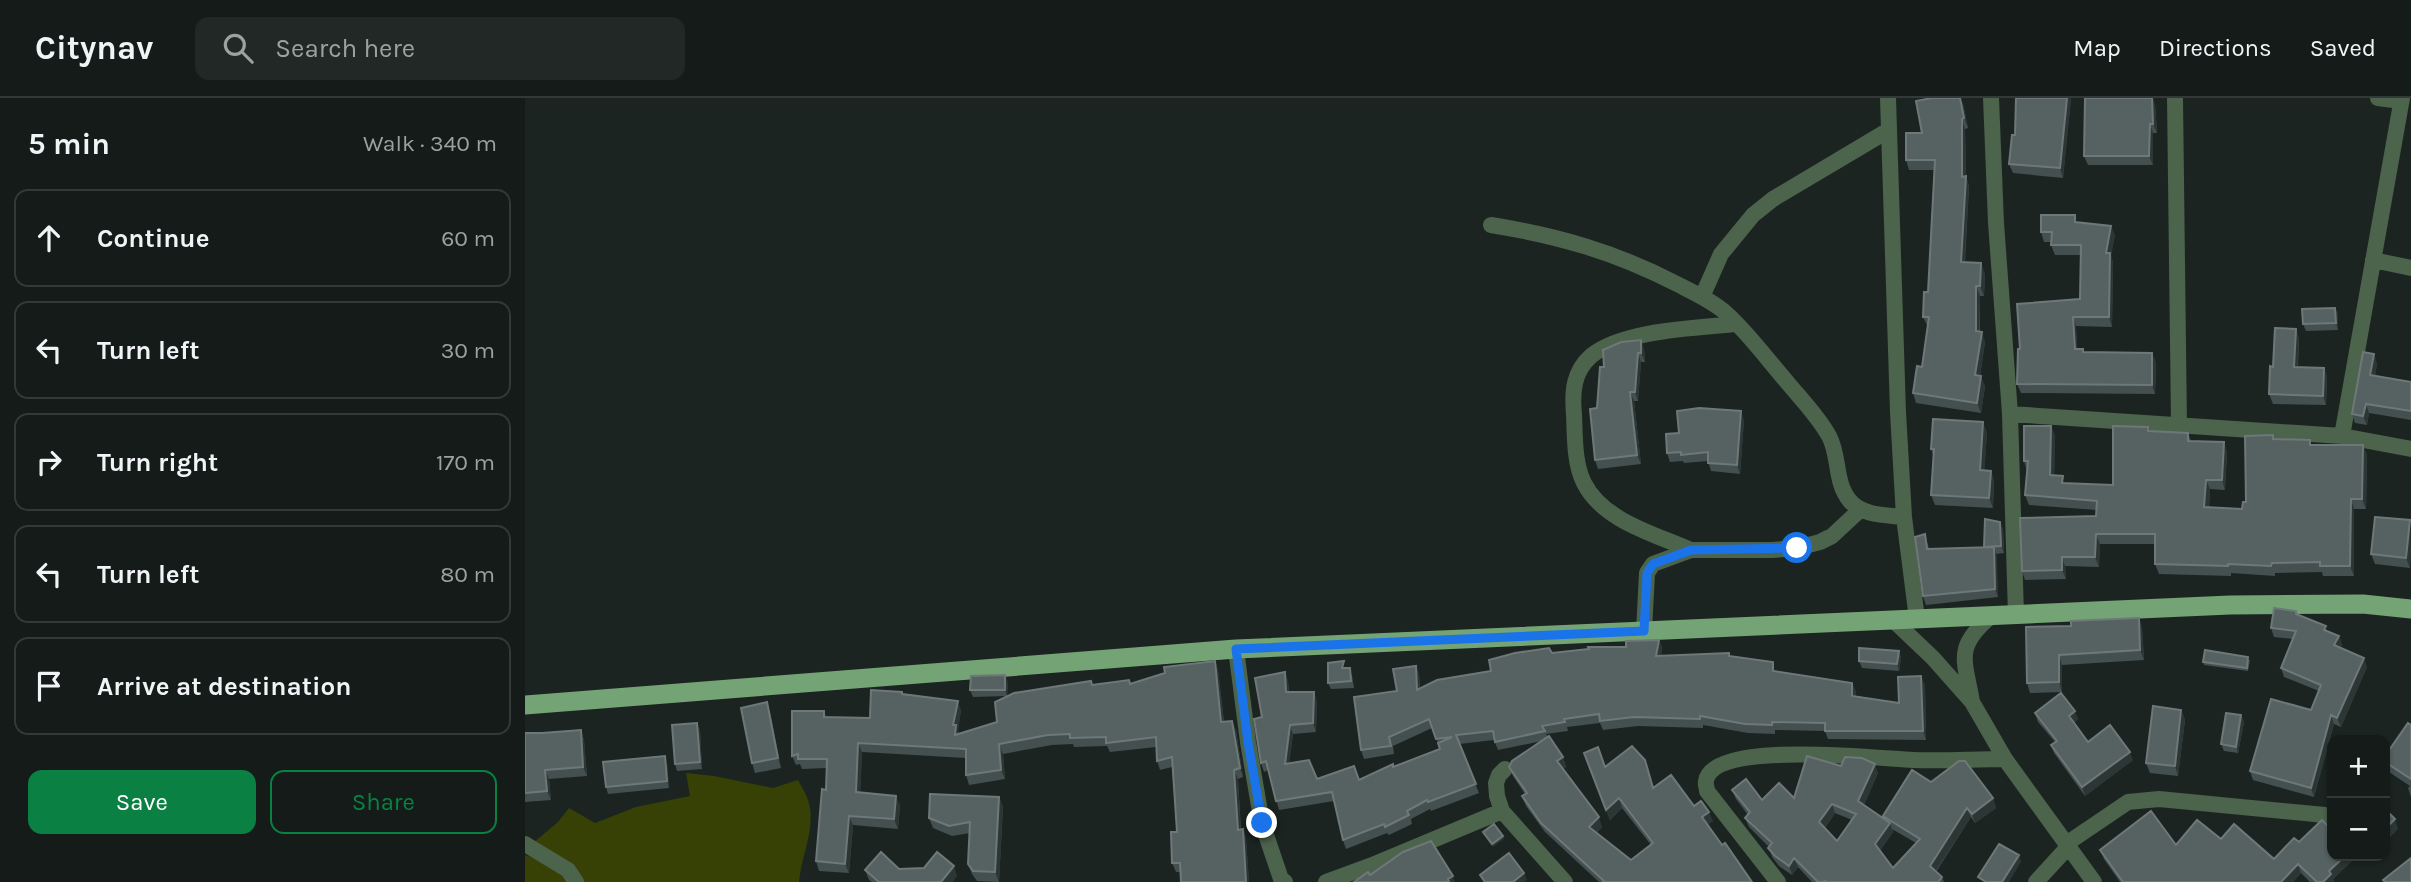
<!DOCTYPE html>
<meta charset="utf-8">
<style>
:root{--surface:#141b19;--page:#212826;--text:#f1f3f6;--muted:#9da1a2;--line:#333938;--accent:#0b8043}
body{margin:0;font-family:Karla,sans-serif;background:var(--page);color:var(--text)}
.controls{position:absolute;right:21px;bottom:21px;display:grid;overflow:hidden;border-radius:14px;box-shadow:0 2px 5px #0004}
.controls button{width:63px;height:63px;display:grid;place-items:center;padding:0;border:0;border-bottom:2px solid var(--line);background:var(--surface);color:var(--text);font:35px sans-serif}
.stop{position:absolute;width:21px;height:21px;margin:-16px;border:5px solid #1a73e8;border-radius:50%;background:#fff}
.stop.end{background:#1a73e8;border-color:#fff;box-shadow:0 2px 7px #0008}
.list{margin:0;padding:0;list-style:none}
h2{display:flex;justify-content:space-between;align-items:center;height:91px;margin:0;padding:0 28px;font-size:30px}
h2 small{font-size:23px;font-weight:400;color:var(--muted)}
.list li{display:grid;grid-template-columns:46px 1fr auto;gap:21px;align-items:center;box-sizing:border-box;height:98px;margin:0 14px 14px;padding:0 14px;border:2px solid var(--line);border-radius:14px}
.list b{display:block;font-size:26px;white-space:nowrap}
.list em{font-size:23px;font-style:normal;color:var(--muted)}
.actions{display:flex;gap:14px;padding:21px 28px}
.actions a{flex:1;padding:16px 0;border:2px solid var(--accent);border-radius:14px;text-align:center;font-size:24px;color:var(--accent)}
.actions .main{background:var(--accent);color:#fff}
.icon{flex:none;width:38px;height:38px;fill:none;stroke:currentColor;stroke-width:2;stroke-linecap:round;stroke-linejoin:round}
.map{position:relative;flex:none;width:1886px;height:784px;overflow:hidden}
header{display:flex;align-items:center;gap:42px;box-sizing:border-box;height:98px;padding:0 35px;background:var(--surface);border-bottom:2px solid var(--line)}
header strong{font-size:33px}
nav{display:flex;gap:38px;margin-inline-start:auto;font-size:24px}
.search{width:490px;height:63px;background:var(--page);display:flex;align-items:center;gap:18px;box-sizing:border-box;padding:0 24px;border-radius:14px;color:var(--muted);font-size:26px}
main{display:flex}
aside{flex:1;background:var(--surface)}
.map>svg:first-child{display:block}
.green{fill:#374105}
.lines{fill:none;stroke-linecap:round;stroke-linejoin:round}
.minor{stroke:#4c634c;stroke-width:16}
.major{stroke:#74a475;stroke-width:19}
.wall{fill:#444f4f;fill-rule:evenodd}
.shaded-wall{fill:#2c3735}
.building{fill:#566161;stroke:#6e7878;stroke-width:2;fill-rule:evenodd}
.route{stroke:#1a73e8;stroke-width:9}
</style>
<header>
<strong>Citynav</strong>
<div class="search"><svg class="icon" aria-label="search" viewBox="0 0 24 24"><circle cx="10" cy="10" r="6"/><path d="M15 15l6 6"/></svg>Search here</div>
<nav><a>Map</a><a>Directions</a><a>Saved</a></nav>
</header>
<main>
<aside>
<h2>5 min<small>Walk · 340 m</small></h2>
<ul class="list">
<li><svg class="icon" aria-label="ahead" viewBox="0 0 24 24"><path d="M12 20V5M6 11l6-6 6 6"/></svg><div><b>Continue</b></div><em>60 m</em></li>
<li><svg class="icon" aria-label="left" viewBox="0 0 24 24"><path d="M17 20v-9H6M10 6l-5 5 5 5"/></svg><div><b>Turn left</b></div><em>30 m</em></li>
<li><svg class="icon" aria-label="right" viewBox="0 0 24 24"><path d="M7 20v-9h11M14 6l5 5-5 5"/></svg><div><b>Turn right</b></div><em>170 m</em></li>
<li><svg class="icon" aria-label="left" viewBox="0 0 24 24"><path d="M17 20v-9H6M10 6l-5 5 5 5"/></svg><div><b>Turn left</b></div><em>80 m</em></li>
<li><svg class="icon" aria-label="arrive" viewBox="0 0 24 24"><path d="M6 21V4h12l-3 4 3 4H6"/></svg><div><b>Arrive at destination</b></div></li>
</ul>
<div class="actions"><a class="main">Save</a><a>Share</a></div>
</aside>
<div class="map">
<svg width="1886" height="784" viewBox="0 0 1886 784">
<rect width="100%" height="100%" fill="#1b2421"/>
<!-- green -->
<path class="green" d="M161,675L189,678L248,690L273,682C276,688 281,695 283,702C292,729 276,757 274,784H0V757L29,767L8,745L33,724L44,710L70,725L111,709L165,698Z"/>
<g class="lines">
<!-- minor -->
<path class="minor" d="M1363,0L1373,314L1379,419L1392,521
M1466,0L1471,125L1485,316
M1650,0L1654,327
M1853,0L1876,3
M966,127C1034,138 1090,154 1152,186C1169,195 1188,203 1202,216C1224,236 1242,261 1262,284C1276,301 1293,318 1304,338C1315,358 1309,384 1325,403C1338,418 1360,417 1379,419
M1848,162L1886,170
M1177,199L1196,156L1228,117L1248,101L1364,32
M1817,338L1877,0
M1166,452C1130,436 1078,423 1059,385C1049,365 1050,338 1049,317C1047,294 1048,274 1066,258C1097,232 1171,230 1211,226
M1491,517L1485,316L1817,338L1886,351
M1368,522L1408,560L1447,604L1480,661L1569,784
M1119,533L1122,475L1128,466L1166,452H1247L1272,450L1295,444L1307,438L1335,412
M711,551L723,644L737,725L756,781L760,784
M1447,604C1440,562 1429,550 1465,519
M980,671L974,677L971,685L972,698L977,713L1040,784
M0,746L43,772L51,784
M1541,746L1603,704L1634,701L1800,717
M801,784L850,766L977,713
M1253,784L1182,693C1182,690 1180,686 1181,683C1188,641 1357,661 1388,662C1419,663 1450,661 1480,661
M1511,784L1543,749"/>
<!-- major -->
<path class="major" d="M0,607L711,551L1705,507L1838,506L1886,511"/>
</g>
<!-- wall -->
<path class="wall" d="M1491,0H1546L1538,80L1488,75L1484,66L1490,37Z
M1438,5L1443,30L1440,31L1441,79L1444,88L1440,164L1460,175L1459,198H1455V233L1460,244L1455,278L1460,288L1456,315L1391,305L1388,295L1397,269L1403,229L1398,219L1403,194L1409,72H1384L1381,62L1397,35Z
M1630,6L1632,35H1628V67H1563L1559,58Z
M1553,125L1590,137L1586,157L1588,165L1587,229L1551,228L1552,251H1558L1559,254L1627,255L1631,265L1630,296L1496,295L1492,286L1495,251L1555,201L1556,157H1530L1526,147V144H1519L1516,134Z
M1810,210L1813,216V232L1781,233L1778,226Z
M1771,231L1774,241L1773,269L1799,270L1802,279L1801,307L1748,306L1744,296L1748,269Z
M1119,250L1120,264H1116L1113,303H1109L1116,366L1073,371L1070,362L1079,269Z
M1852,265L1850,278L1886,284V322L1844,315L1842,327L1830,325L1827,316Z
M1219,322L1215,376L1186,373L1183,363L1159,365L1158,363L1145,364L1142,355L1154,335Z
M1526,328L1530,338L1529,377L1541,386L1588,387L1623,329L1625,333L1663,335L1666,343L1702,354L1700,392L1685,391L1684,409L1717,411L1749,341L1787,347H1838L1842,357L1841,411H1829V478H1798L1797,474L1750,475V478L1706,475V478L1634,476L1630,466V446H1575L1574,469L1540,468L1541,481L1500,482L1497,473L1571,418L1572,412L1504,407L1500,397L1502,373L1499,363Z
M1462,334L1459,372L1466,373L1469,383L1468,410L1410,407L1406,397L1408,357L1406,351Z
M1885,422V470L1850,466L1846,456Z
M1478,431L1479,455L1471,456L1473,499L1401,507L1398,498L1400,436L1404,451L1459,449Z
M1771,513L1773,517L1814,538L1817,547L1815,550L1842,569L1816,629L1809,626L1789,699L1728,682L1725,673L1786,612L1794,593L1759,579L1756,570L1768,541L1749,539L1746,530Z
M1501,529H1617L1619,562L1537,567V594L1505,595L1502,585Z
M1134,542L1137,550L1136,558L1205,559L1252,573L1327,585L1331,594V598L1374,605L1400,587L1401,642L1303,641L1300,633L1250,632V636L1223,635L1178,627V630L1113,628L1078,632L1075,625L1042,629L1043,633L1021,636L1038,659L1041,669L1038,671L1077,729L1071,735L1106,762L1126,747L1097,710L1085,722L1059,655L1080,669L1123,672L1128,689L1169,708L1188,723L1182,727L1197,747L1227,784H1074L1020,734L1001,708L997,698L1000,696L988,678L984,669L1017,643L973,652L969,642L934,646L954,695L906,713L905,711L886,721L887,726L864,737L862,735L821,751L818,742L809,703L754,712L743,672L739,674L736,665L737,619L763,583L764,594L792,603L791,634L768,636L764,665L792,681L834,682L915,651L907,630L868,648L869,656L839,661L836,652L872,593L891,568L894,577L895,590L966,573L1027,555L1101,549Z
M1374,553L1376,560L1374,573L1337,570L1334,563Z
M1725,562L1723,573L1679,567L1678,564Z
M690,563L693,572L699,623L711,632L718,679L713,681L716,732L718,731L721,741L724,784H656V774H651L647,765L652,734L647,669L635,672L632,663L631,649L585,654L582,648L549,649L548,646L527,647L478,656L480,681L444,687L441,677V660L337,654L335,695L375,707L373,731L328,727L324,775L294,773L291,763L301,692L302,670L277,671L275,666L271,667L267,658L299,613L301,619L345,620L377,594L378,597L436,612L433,632L434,636L472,624L482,598L448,599L445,592L483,584L482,598L604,582L605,586Z
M822,570L827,577L829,590L806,591L803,585Z
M242,604L245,614L256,670L230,675L227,665Z
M1656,612L1660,622L1653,678L1625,675L1621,665Z
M1510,615L1553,621L1549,625L1563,644L1608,662L1560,698L1529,655L1526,647L1530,644L1513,624Z
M1716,617L1719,624L1713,655L1699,653L1696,646Z
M1886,627V699L1883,690L1885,688L1861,672L1860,668V658Z
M56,632L59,642L62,678L24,681L26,702L0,704V635H17Z
M175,632L177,671L152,673L150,666Z
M142,665L144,690L83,696L81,689Z
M1316,668L1353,675L1339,707L1359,721L1358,718L1406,684L1468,700L1471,710L1450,725L1446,719L1411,774L1417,779L1419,784H1287L1273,769L1267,777L1254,768L1247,759L1244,749L1224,729L1220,720L1223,717L1211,701L1207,692L1237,702L1269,700ZM1310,715L1327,722L1312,743L1300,730ZM1367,731L1391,745L1368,770L1355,752L1368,734Z
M474,699L478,709L474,784L452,783L447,776L443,766L445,735L427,738L408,730L404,720Z
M1774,744L1829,761L1808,781L1809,784H1785L1776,775L1768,784H1595L1579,761L1575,752L1651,747L1749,761Z
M374,771L432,778L427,784H347L344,782L340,772Z"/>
<!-- shaded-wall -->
<path class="shaded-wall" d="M1435,0L1438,5L1443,30L1439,20Z
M1542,0H1546L1538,80L1535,70Z
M1627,0H1628L1630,6L1632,35L1628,26Z
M1437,21L1440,31L1441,79L1444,88L1439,174L1436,164L1437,79Z
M1625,26L1628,35V67L1624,58Z
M1586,128L1590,137L1586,157L1588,165L1587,229L1584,219L1581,155Z
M1456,165L1460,175L1459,198L1455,188Z
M1451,188L1455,198L1454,243L1451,233Z
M1810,210L1813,216V232L1811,225Z
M1548,219L1551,228L1553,260L1550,251Z
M1771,231L1774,241L1772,278L1769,269Z
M1457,234L1460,244L1454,287L1450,277Z
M1116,242L1119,250L1120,264L1116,255Z
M1113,255L1116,264L1113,303L1110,294Z
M1627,255L1631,265L1630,296L1627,287Z
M1849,256L1852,265L1849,286L1845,277Z
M1799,270L1802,279L1801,307L1798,298Z
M1456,278L1460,288L1456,315L1452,305Z
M1105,294L1109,303L1116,366L1112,357Z
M1841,306L1844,315L1842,327L1838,318Z
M1216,313L1219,322L1215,376L1212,367Z
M1458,324L1462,334L1459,382L1455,372Z
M1526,328L1530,338L1529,386L1525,377Z
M1699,344L1702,354L1700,392L1697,382Z
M1838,347L1842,357L1841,411L1837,401Z
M1466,373L1469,383L1468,410L1464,400Z
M1681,382L1685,391L1683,418L1679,409Z
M1826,401L1829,411V478L1825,468Z
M1885,422L1886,456L1885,470L1881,460Z
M1475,424L1478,431L1479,455L1476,448Z
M1571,436L1575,446L1574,469L1570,459Z
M1469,449L1472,458L1473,499L1470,491Z
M1537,459L1540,468L1541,481L1537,472Z
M1614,520L1617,529L1619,562L1615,552Z
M1814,538L1817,547L1813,556L1809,547Z
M1134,542L1137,550L1135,567L1131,558Z
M1374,553L1376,560L1374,573L1372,566Z
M1534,557L1537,567V594L1534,584Z
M1839,560L1842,569L1816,629L1812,620Z
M690,563L693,572L700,633L696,624Z
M891,568L894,577L895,600L892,592Z
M760,574L763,583L764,603L761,594Z
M480,577L483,584L482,598L480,592Z
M1396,578L1400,587L1401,642L1398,633Z
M1327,585L1331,594V607L1327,598Z
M789,594L792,603L791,634L788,625Z
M433,603L436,612L433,632L434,637H430L428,627Z
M242,604L245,614L256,670L253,660Z
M1656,612L1660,622L1653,678L1650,668Z
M1550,613L1553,621L1547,626L1544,618Z
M1716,617L1719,624L1713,655L1711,649Z
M1806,617L1809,626L1789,699L1786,690Z
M707,623L711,632L718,679L715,670Z
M172,625L175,632L177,671L175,664Z
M765,627L768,636L763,675L760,666Z
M56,632L59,642L62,678L58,669Z
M333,645L337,654L335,704L331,694Z
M474,646L478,656L480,681L476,672Z
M1605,654L1608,662L1560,698L1557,689Z
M140,658L142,665L144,690L142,683Z
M1038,659L1041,669L1036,672L1032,663Z
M1350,666L1353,675L1337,712L1333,703Z
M20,672L24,681L26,702L22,693Z
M709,672L713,681L716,741L713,732Z
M371,698L375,707L373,731L369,721Z
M474,699L478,709L474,784L470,774Z
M1094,700L1097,710L1085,722L1081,712Z
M1468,700L1471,710L1450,725L1447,716Z
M1307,706L1310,715L1297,734L1294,724Z
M1442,710L1446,719L1408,777L1405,768Z
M1184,714L1188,723L1180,729L1177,719Z
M324,718L328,727L324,775L320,766Z
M1074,719L1077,729L1067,738L1064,729Z
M1870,721L1873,731L1860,745V731Z
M1365,725L1368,734L1354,755L1350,746Z
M718,731L721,741L724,784H721Z
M978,738L979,741L968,749L967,746Z
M1494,757L1496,764L1484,784H1477Z
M1820,758H1828L1829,761L1808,781L1809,784H1798L1804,773Z
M1269,760L1273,769L1267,777L1264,768Z
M1773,766L1776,775L1768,784H1756Z
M429,768L432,778L427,784H416Z
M999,775L1002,782L999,784H988Z
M928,778L930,784H924L923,781Z"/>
<!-- building -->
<path class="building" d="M1407,0H1435L1439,20L1437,21V79L1441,78L1436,164L1456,165L1455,188H1451V233L1457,234L1450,277L1456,278L1452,305L1388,295L1392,268L1397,269L1404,219H1398L1399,194H1403L1410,62H1381V35H1397L1391,3Z
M1491,0H1542L1535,70L1484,66L1487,37H1490Z
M1560,0H1627L1628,26H1625L1624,58H1559Z
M1516,117H1550V124L1586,128L1581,155H1585L1584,219H1548L1550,251H1558V254L1627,255V287L1492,286L1493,251H1495L1492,206L1555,201L1556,147H1526L1527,134H1516Z
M1810,210L1811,225L1778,226L1777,211Z
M1750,230L1771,231L1769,269L1799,270L1798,298L1744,296L1745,268L1748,269Z
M1116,242V255H1113L1110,294H1105L1112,357L1070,362L1065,311L1072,310L1075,269H1079L1078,252L1096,244Z
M1838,254L1849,256L1845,277L1886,284V313L1841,306L1838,318L1827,316Z
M1174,310L1216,313L1212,367L1183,365V354L1156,357V354L1142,355L1141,336L1154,335L1152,313Z
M1408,321L1458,324L1455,372L1466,373L1464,400L1406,397L1409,351H1406Z
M1499,328H1526L1525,377L1538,378L1537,385L1588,387V328L1623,329V333L1663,335V343L1699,344L1697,382H1681L1679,409L1717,411L1718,404H1721L1720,338L1748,337V341L1785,342V347H1838L1837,401H1826L1825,468H1795V464L1747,465L1746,468L1703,466V468L1630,466V436H1571L1570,459H1537V472L1497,473L1495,420L1571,418L1572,403L1500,397L1503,363H1499Z
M1850,419L1885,422L1881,460L1846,456Z
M1460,421L1475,424L1476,448L1459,449Z
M1400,436L1402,451L1469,449L1470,491L1398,498L1390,439Z
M1749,510L1771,513V516L1801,528L1799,532L1814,538L1809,547L1839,560L1812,620L1806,617L1786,690L1725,673L1746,601L1786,612L1796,587L1756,570L1771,533L1746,530Z
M1614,520L1615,552L1534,557V584L1502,585L1501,529L1546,528V523Z
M1134,542L1131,558L1204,555V558L1248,564V573L1327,585V598L1374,605L1373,579L1396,578L1398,633H1300V625L1247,624V627L1220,626L1175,618V621L1109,619L1075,623L1074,616L1039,621L1040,624L1017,628L1020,633L970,644L968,633L931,637L951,686L903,704L902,702L882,713L884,717L860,729L859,726L818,742L807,694L751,703L741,663L736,665L729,621L737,619L730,580L760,574L761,594H789L788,625L765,627L760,666L784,662L792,681L829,668L834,682L868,666V669L915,651L913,645L927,639L911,641L904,621L864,639L866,648L836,652L829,599L872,593L868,571L891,568L892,592L912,582L966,573L964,562L990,555L1024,550L1027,555L1064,551L1063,549H1101V543Z
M1334,550L1374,553L1372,566L1334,563Z
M1680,552L1723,559L1722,570L1678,564Z
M690,563L696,624L707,623L715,670L709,672L713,732L718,731L721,784H656L655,765H647L646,734H652L647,659L632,663L631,639L581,645V639L545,640V636L523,637L474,646L476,672L441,677V651L333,645L331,694L371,698L369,721L324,718L320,766L291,763L297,691L301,692L302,661H273V656L267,658V613H299V619L345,620L346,592L377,594V596L433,603L428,627H431L430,637L472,624L470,604L489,595L566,583L567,587L604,582L605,586L640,575L639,569Z
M819,563L817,570H825L826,583L803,585V565Z
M480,577V592H445L446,578Z
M1536,595L1550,613L1544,618L1563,644L1585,627L1605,654L1557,689L1526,647L1532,643L1510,615Z
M242,604L253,660L227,665L216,610Z
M1628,608L1656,612L1650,668L1621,665Z
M1701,615L1716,617L1711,649L1696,646Z
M172,625L175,664L150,666L147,627Z
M1883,625L1886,627V681L1860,664V658Z
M56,632L58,669L20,672L22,693L0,695V635H17Z
M1024,638L1038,659L1032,663L1074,719L1064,729L1106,762L1128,745L1094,700L1081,712L1059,655L1073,649L1080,669L1107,648L1120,662L1128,690L1146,677L1169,708L1176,703L1184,714L1177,719L1197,747L1200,745L1227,784H1077L1079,783L1016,725L997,698L1002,695L984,669L987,663Z
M140,658L142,683L81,689L78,664Z
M1282,658L1316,668L1320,659L1337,660L1350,666L1333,703L1365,725L1350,746L1368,770L1395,741L1358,718L1387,672L1406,684L1434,663H1440L1468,700L1447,716L1442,710L1405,768L1417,779L1413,784H1301L1300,783L1298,784H1293L1269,760L1264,768L1250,758L1243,750L1247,745L1220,720L1225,714L1207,692L1221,681L1237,702L1254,685L1269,700ZM1307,706L1331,716L1312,743L1294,724Z
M405,696L474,699L470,774L448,773L443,766L445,724L424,728L404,720Z
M1860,711L1870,721L1860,731Z
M1626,713L1651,747L1672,722L1696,741L1709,726L1749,761L1769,740L1774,744L1797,722L1807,732V758H1820L1804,773L1806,776L1798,784H1792L1773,766L1756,784H1598L1575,752Z
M969,726L978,738L967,746L958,734Z
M906,743L928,778L923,781L924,784H829L843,774L845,777L878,754Z
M1474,746L1494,757L1477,784H1461L1453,779Z
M356,754L374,771L399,770L412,754L429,768L416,784H354L340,772Z
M984,755L999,775L988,784H960L955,777Z
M1886,760V784H1860L1858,782Z"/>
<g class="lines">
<!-- route -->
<path class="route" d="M737,725L723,644L711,551L1119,533L1122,475L1128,466L1166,452L1272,450"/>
</g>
</svg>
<div class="controls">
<button>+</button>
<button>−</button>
</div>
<div class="stop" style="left:1272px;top:450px"></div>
<div class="stop end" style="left:737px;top:725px"></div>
</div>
</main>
